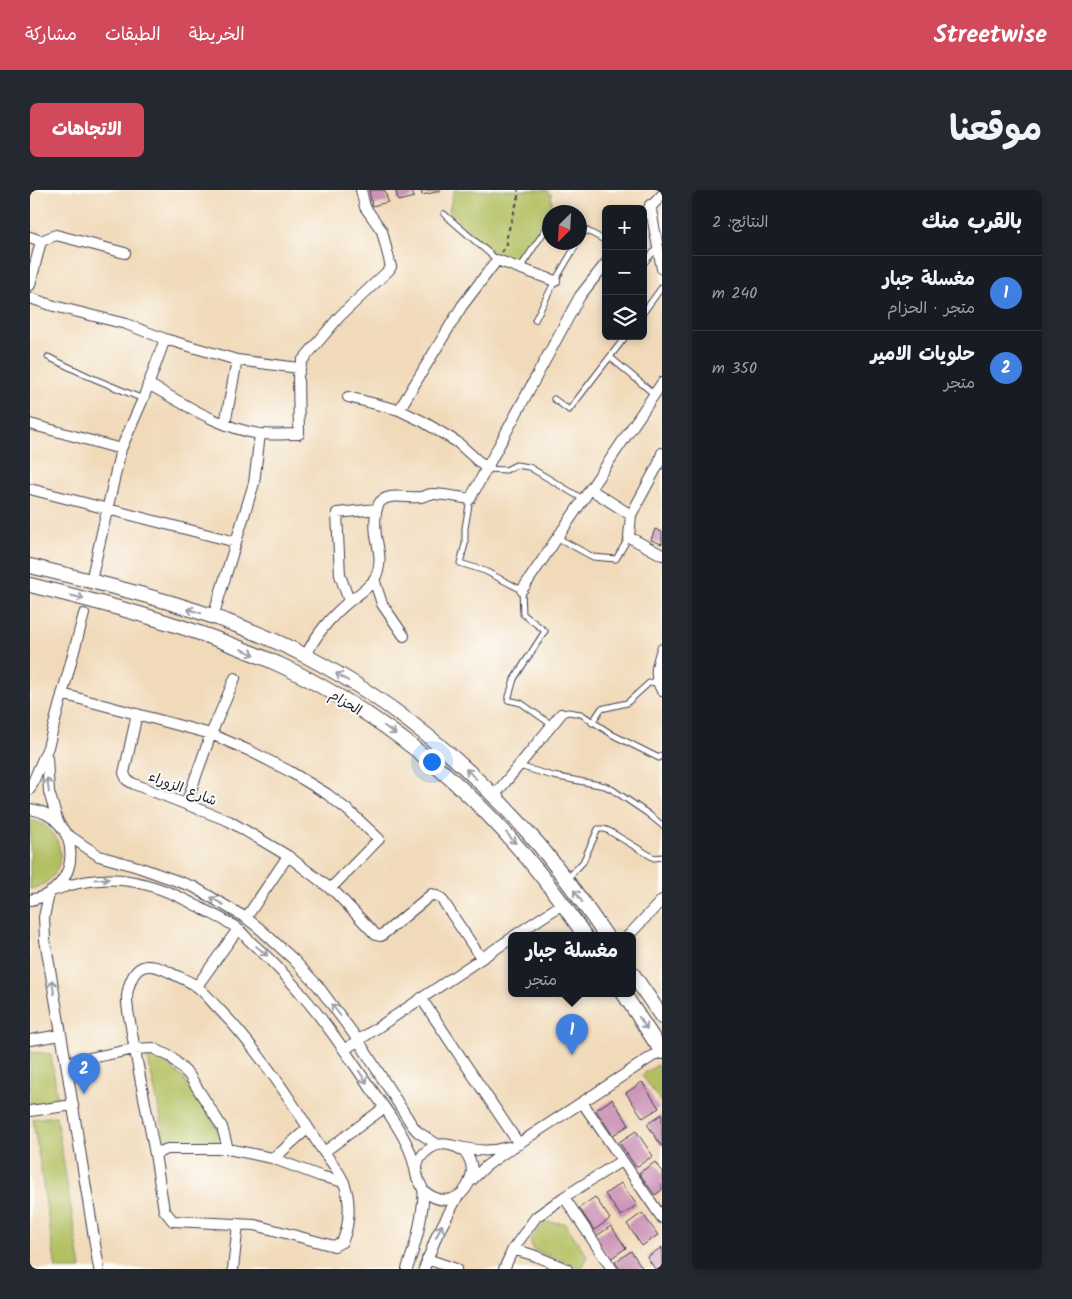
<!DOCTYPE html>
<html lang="ar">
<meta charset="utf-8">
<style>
:root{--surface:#171b24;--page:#242831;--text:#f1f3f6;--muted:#9ea1a6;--line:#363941;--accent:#d1495b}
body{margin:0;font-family:Kalam,"Playpen Sans Arabic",sans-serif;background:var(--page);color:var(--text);direction:rtl}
.controls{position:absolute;right:15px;top:15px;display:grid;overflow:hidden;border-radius:8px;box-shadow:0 2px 8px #0003}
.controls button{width:45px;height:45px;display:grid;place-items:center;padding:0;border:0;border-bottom:1px solid var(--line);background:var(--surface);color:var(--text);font:25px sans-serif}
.compass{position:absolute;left:512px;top:15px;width:45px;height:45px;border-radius:50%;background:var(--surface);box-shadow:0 2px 8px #0003;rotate:204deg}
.you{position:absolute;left:401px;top:571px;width:18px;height:18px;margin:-12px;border:4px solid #fff;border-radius:50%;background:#1a73e8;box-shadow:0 0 0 8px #1a73e833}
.badge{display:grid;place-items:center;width:32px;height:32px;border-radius:50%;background:var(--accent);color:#fff;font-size:16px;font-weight:700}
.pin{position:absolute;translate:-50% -41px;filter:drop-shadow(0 1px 2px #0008)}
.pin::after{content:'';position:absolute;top:26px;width:18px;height:15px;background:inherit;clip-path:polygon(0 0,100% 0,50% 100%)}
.popup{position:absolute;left:478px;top:742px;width:128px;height:65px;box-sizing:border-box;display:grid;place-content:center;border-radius:8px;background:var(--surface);filter:drop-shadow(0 1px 4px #0005);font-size:16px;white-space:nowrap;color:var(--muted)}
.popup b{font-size:19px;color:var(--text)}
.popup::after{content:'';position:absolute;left:50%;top:100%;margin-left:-10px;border:10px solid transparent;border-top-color:var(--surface)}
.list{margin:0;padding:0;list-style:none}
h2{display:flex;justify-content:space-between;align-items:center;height:65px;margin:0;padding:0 20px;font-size:21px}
h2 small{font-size:16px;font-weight:400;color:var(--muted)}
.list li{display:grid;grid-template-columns:32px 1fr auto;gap:15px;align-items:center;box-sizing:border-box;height:75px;padding:0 20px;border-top:1px solid var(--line)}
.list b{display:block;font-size:19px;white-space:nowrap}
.list p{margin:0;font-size:16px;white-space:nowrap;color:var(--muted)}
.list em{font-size:16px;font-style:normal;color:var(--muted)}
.icon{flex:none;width:28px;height:28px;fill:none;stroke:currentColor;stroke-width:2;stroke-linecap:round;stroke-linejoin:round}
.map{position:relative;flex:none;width:632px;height:1079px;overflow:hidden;direction:ltr;border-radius:8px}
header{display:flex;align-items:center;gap:30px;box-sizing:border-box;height:70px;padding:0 25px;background:var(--accent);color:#fff}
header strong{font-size:24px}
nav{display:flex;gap:28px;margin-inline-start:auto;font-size:18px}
.intro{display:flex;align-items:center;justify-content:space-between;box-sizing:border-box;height:120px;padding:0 30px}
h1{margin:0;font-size:35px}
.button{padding:12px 22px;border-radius:8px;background:var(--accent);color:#fff;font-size:18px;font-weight:700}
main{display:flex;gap:30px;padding:0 30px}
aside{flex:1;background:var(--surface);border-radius:8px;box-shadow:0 2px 8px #0003}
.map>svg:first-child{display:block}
.green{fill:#b3c062;stroke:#6a714e}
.building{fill:#cc95b7}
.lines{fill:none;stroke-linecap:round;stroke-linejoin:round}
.lane-casing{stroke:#413e4e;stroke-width:7}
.street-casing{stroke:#413e4e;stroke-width:12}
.secondary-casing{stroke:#413e4e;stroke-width:16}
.path{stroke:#413e4e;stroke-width:2;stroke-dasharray:4 4;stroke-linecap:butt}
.lane{stroke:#fff;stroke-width:5}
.street{stroke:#fff;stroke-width:10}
.secondary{stroke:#fff;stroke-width:14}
.oneway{stroke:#9c9ca7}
.labels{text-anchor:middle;stroke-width:4;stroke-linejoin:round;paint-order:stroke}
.street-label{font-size:14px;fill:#22223b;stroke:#fdfcf7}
</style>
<header>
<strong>Streetwise</strong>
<nav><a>الخريطة</a><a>الطبقات</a><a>مشاركة</a></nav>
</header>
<div class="intro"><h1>موقعنا</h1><a class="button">الاتجاهات</a></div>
<main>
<aside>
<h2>بالقرب منك<small>النتائج: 2</small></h2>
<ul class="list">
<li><span class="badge" style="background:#3f7fe0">1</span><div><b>مغسلة جبار</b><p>متجر · الحزام</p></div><em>240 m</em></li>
<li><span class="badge" style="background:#3f7fe0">2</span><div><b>حلويات الامير</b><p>متجر</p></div><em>350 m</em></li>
</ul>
</aside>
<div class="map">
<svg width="632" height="1079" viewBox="0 0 632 1079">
<rect width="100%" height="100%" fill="#fdfcf7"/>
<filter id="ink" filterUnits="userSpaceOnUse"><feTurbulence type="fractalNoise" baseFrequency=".02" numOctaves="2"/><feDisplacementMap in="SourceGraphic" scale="10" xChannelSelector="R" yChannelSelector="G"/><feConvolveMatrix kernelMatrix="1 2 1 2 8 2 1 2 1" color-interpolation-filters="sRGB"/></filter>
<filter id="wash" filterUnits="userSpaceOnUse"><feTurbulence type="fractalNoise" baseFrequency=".0096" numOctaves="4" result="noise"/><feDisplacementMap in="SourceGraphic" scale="20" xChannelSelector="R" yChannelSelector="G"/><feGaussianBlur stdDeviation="1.12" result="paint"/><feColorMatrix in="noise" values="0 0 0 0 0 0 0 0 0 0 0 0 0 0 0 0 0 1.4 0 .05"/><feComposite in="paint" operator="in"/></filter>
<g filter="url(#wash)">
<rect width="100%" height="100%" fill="#f1daba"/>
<!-- green -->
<path class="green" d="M424,0H518V3L521,4L523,20L520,22L519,26L495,65L492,68C461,72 439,40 419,21Z
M0,630C40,638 40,692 0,699Z
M0,862L21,864L28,914L0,918Z
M117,864L127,865L153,888L187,937V951L136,953Z
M627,875L632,883V914L612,885Z
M26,926L51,1079H26L3,929Z
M515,1032L535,1033L558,1067L551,1078L503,1060L500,1050Z"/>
<g id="blocks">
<!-- building -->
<path class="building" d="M339,0H355L358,12L342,16Z
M366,0H382L384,7L368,11Z
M391,0H411V1L392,5Z
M625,339L632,342V354L621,350Z
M612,892L629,918L613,928L596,903Z
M582,909L599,935L583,945L566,920Z
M632,924V957L617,934Z
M606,941L623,966L606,977L589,952Z
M625,972L632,982V1000L625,1005L609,983Z
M591,993L607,1015L591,1026L575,1004Z
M565,1007L580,1029L564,1040L549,1018Z
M612,1023L628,1045L612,1056L597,1034Z
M581,1036L596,1058L580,1069L565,1047Z
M632,1057V1079H625L617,1067Z
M601,1061L613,1079H590L585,1072Z"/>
</g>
</g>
<g filter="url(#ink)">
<use href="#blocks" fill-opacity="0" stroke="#413e4e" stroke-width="1"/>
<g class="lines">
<defs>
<path id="lane" d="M414,24L467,70
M550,37L576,51
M550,49L555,40
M613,74L628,57
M490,78L520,33
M613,123L632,97
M505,130L525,91L548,52
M18,167L60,187L113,209
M580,167L624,204
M524,209L539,220L596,146
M457,279L476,280L486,275L499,277L553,309
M440,309L435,338V354L430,373L455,381L492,400L493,424L515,441L484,489L478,510L491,513L522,535
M528,348L563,367L586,369L599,347
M531,524L538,522L551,524L583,545L629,568L632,565
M562,533L571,519L597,513L619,493L627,492
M489,576L523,586L575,596L583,600L617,623L632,635
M537,689L553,672L568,639H574L579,641L624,668L632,667"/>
<path id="street" d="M620,15L632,79
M613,25L632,5
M0,47L11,51L0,95
M11,51L26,45L95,63
M0,108L24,116L96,134L135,149L207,170L269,178
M118,194C153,213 189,238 230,244C243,245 256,244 269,244L268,186L272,171L310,126L359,80L361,77L352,41L335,17L331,0
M318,207L369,220L392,231L427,252L457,279
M369,220L432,116L467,70L525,91
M0,234L91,259
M195,234L207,170
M0,299L206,352
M560,299L601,325L599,347L632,365
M601,325L629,273L632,263
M344,389L352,414L374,446
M61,391L91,259L113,209L135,149
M492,400L632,193
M319,411L310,385L307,323L347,319
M183,427L224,293L230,244
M632,459C627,476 623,484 632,501
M276,466C285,445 303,424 321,410C329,404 338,398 344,390C353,375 349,361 346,346C345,337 344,320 350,312C360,302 379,309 391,307C395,306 398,304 402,304C414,304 428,307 440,309L550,106L576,73
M32,504L181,544L220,561L259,581L297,604L320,622L349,649L300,699
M107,524L94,583L97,590L104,594L199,631L258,666L306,703L346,745L351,746L402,704L411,708L451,768
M17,568L19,602L28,632
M0,599L18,557L54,424
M464,606L531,524
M156,614L181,544L205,488
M0,619C54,627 54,701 0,710
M35,643L69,666L108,677L164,697L216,728L229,738L263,769L288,796L328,850L382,935L388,942L408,955
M25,700C78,680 120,690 169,717C181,724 197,730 208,739C213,743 217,749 222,753C264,790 296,833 328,880C344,904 368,933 379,959C383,968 385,978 387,988
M19,704L14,727L15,750L36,873L69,1079
M216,728L258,666
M484,746L534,713
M598,746L632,710
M167,796L208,739
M391,808L489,954
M0,850L31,845
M314,860L482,748
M36,873L104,859L123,858L141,867L159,885L192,937L198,959
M552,912L632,1028
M0,921L43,915
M429,957C447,961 461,962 478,957
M294,962L354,918
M125,964C117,922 108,880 101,837C99,826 95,811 98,800C104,774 117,771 139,782C148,787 158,790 166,796C174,801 181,811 188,818C227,858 259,907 289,955C296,966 310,981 314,993C321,1010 320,1035 312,1052L304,1056L225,1035L143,1031L134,1020L125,964L137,959H198L242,968L250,963L278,938
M242,968L290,986L314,992
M441,991L455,977L471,965L632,860
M534,1007L582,1079
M483,1059L503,1065L537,1079
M397,1069L426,1079
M203,1079L208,1034
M377,1079C385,1057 391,1035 393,1012C393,1009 394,1003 393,1000C391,993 386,988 387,979C387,971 392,964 398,960C404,955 412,953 420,955C464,964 434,1034 394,1001
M394,1079L407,1045L428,1006
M474,1079L483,1059L506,1027L534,1007L591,971"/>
<path id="secondary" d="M0,376C94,399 189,421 276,466C365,512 444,579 509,655C533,684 555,715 576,746
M0,395C85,416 168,438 248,474C279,488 309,506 337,524C427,584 496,657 555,746
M602,783L632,827
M594,804L632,862"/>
</defs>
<!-- lane casing -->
<use href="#lane" class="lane-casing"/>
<!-- street casing -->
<use href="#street" class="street-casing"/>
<!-- secondary casing -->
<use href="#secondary" class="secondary-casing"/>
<!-- path -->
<path class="path" d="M472,62L477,54L476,49L489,5L488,0"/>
<!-- lane -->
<use href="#lane" class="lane"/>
<!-- street -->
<use href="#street" class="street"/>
<!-- secondary -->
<use href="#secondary" class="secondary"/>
</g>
<!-- one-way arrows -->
<defs><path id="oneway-shaft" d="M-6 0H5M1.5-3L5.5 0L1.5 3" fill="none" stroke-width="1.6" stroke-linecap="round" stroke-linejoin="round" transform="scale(1.25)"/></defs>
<g class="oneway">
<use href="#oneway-shaft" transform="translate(47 407) rotate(14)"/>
<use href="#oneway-shaft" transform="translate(164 421) rotate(-162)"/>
<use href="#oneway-shaft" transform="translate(218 462) rotate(22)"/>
<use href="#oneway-shaft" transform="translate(312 487) rotate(-148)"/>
<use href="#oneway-shaft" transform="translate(360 540) rotate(35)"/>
<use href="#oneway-shaft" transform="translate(441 584) rotate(-137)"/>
<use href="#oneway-shaft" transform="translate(18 595) rotate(-97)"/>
<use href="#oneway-shaft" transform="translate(481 648) rotate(48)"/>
<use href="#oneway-shaft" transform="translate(72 689) rotate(-4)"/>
<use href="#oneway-shaft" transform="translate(548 706) rotate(-125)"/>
<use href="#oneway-shaft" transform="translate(187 711) rotate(-149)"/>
<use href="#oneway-shaft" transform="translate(232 761) rotate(40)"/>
<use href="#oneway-shaft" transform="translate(23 797) rotate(-100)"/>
<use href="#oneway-shaft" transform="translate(306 820) rotate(-127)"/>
<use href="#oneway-shaft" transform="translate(613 833) rotate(56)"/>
<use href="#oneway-shaft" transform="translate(333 887) rotate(56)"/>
<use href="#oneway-shaft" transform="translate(409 1041) rotate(-65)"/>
</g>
</g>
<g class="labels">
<!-- street labels -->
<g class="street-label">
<text transform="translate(316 512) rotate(32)" y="5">الحزام</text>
<text transform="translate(153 598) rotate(21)" y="5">شارع الزوراء</text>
</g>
</g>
</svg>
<div class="controls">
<button>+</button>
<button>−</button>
<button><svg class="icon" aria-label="layers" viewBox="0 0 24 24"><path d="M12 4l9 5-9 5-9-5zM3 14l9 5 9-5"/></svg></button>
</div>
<svg class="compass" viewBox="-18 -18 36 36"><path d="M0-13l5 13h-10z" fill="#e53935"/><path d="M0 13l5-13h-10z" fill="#9ea1a6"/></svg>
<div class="you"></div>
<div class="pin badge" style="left:542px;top:865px;background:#3f7fe0">1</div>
<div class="popup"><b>مغسلة جبار</b>متجر</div>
<div class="pin badge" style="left:54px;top:904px;background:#3f7fe0">2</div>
</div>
</main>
